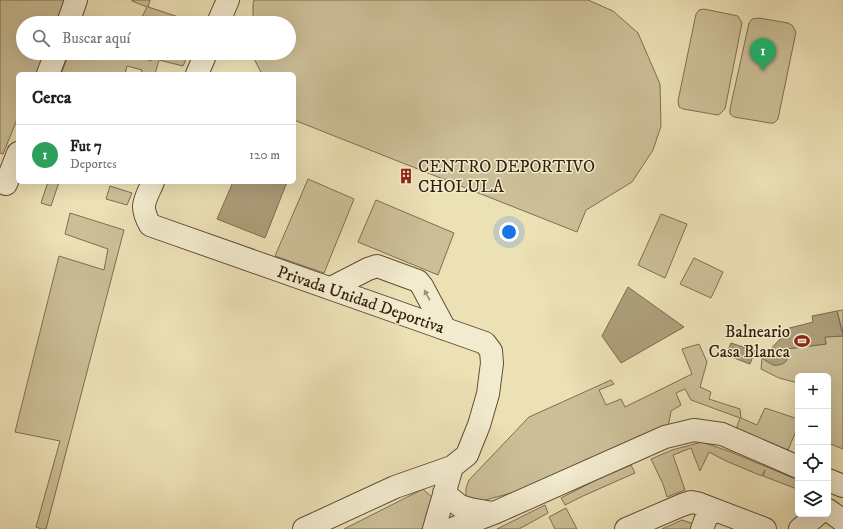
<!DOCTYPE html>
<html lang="es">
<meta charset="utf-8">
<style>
:root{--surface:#fff;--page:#f6f6f6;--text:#202124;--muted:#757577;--line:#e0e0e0;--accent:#b45309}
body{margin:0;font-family:"IM FELL DW Pica",serif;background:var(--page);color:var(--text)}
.controls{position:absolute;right:12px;bottom:12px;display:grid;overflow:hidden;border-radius:6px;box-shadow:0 4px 16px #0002}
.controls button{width:36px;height:36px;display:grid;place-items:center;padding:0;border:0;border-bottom:1px solid var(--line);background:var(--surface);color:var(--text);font:20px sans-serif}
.you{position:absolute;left:509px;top:232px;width:14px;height:14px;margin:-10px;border:3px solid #fff;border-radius:50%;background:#1a73e8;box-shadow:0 0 0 6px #1a73e833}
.badge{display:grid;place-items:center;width:26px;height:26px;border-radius:50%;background:var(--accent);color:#fff;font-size:13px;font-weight:700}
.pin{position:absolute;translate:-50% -33px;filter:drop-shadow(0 1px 2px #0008)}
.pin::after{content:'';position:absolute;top:21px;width:14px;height:12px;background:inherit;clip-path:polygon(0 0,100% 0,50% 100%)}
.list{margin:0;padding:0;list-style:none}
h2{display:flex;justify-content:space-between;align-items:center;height:52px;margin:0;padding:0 16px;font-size:17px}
h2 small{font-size:13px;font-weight:400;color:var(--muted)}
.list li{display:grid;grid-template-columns:26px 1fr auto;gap:12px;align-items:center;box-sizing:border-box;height:60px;padding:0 16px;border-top:1px solid var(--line)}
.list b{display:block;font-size:15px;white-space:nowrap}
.list p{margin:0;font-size:13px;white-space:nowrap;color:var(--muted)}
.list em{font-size:13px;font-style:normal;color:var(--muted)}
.icon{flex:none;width:22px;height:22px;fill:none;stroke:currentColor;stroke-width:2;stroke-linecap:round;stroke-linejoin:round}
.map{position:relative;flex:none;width:843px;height:529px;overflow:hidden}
.search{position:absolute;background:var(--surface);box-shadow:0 4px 16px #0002;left:16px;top:16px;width:280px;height:44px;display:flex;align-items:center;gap:10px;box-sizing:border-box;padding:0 14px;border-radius:22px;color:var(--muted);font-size:15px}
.panel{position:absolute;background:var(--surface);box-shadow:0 4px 16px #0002;left:16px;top:72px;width:280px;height:112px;border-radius:6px}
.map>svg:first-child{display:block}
.green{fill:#ccbf98;stroke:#7e6f50}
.water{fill:#ac9e7a;stroke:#7b6b4c}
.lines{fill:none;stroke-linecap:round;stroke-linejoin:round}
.minor-casing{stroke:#604f33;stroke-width:24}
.minor{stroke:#f3ebcf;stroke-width:22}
.oneway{fill:#9c8f75}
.labels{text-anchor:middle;stroke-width:3;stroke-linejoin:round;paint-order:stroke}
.poi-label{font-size:17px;fill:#311f08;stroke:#f3ebcf;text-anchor:start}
.street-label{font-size:17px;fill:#311f08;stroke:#f3ebcf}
</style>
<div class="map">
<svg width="843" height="529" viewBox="0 0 843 529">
<rect width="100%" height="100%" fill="#ece0b5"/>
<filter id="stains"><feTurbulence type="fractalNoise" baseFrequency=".005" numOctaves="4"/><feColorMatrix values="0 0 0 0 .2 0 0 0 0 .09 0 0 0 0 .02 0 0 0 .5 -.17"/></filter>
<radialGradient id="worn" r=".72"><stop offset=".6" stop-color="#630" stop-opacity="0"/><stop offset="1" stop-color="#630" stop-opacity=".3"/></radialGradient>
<!-- green -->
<path class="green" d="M0,0H68L59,23H23V53H47L39,74H18V117L3,154L0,153Z
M132,0H150L148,7L197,23H158L142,17L147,7L132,1Z
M254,0H588L613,11L638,33L660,84L661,126L653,150L632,182L586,210L577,232L294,120V74H262L252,55V53H289V23H253V4Z
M704,9L738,16L742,23L725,109L721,113L718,115L683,109L679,107L678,101L696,14L699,10Z
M759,18L788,23L792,25L796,32L778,119L774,123H770L734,117L730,114V109L749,23L752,19Z
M69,53H131L151,61L155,53H189L183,66L159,60L155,74H141L142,70L127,66L125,74H61Z
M308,179L354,199L324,273L275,256Z
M48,182H59L51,206L41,203Z
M110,186L132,193L127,205L106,199Z
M376,200L454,233L438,275L358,242Z
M70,213L124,230L46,529H41L36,527L60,441L15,432L59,256L104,270L108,249L65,234Z
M661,214L687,224L665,278L638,265Z
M694,258L723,272L711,298L680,284Z
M843,310V333L837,311Z
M843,336V449L828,443V376H798V383L779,378L761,369L762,358L774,365L788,354L786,349L826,344L825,337Z
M699,344L707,362L700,387L711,392L709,399L740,409L741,418L757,425L765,408L798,419V431H796L788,450L735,432L740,418L691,400L685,389L676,393L681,405L671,411L668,428L530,488L478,502L466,499V488L469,480L529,417L611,380L614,384L599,390L606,405L621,399L625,407L692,374L682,349Z
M702,442L731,452L798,480V487L797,489L763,476L765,470L762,476L726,461L709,452L700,471L691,448L673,455L685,490L667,497L663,484L651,459L672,450Z
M631,465L635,473L583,496L565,505L561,498L596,480Z
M423,489L435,500L427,529H344Z
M545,505L548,513L519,529H497Z
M566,508L577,529H555L549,517Z
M682,520L691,523L692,526L691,529H662Z"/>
<!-- water -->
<path class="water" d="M233,182H287L265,238L217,219Z
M628,287L684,327L621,363L602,336Z
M837,311L843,336L825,337L826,344L786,349C787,352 788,356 787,359C786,364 778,366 773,365C769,363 765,360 762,358L782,337V330L813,322L812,316Z
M731,343L755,351L750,364L726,355Z"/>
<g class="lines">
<defs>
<path id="minor" d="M68,23L76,0
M218,23L228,0
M48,74L56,53
M197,74L206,53
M153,182C145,201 139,205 150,225L485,343L491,351L492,363L488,394L479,425L467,455L452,467L395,487L304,529
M6,184L18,153
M331,288L368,269L377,266L418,281L422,286L445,329
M828,480L843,486
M444,493L460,506L470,509L493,513
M828,510L843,521
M434,529L452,467
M452,529L494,513L665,437L694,430L722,434L798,467
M626,529L682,505L691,502L697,503L765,529
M702,529L710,508
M800,529L818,514"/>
</defs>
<!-- minor casing -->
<use href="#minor" class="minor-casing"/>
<!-- minor -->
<use href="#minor" class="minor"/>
</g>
<!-- one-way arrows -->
<defs><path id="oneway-solid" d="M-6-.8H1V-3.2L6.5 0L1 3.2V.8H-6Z"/></defs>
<use class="oneway" href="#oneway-solid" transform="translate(427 295) rotate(-119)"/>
<!-- icons -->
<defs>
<symbol id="building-bare" viewBox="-9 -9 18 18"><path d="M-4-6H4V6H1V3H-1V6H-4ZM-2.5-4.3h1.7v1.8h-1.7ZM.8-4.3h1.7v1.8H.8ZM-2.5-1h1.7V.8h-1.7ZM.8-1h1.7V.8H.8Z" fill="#8f2418" stroke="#f3ebcf" stroke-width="2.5" paint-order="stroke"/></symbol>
<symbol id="stadium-bare" viewBox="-9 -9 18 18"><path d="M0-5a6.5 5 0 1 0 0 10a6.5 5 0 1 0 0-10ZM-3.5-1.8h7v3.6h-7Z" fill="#8f2418" stroke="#f3ebcf" stroke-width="2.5" paint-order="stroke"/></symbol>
</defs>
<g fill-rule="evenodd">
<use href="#building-bare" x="395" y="165" width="22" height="22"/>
<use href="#stadium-bare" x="791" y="330" width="22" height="22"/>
</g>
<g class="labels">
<!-- poi labels -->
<g class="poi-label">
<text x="418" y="172">CENTRO DEPORTIVO<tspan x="418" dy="20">CHOLULA</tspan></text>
<text x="790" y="337" text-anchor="end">Balneario<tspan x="790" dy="20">Casa Blanca</tspan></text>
</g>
<!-- street labels -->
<g class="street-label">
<text transform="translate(361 299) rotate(19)" y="6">Privada Unidad Deportiva</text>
</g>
</g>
<rect width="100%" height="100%" filter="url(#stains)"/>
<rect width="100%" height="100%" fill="url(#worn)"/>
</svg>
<div class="controls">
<button>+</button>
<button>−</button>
<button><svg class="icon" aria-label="locate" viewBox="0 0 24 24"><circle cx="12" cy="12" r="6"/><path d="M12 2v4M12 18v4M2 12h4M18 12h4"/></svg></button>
<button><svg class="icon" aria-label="layers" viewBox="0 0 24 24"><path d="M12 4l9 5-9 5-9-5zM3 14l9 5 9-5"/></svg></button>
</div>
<div class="you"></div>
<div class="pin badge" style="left:763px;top:71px;background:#2e9e5b">1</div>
<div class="search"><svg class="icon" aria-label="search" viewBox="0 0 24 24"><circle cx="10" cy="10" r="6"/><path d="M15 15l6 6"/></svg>Buscar aquí</div>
<section class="panel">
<h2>Cerca<small></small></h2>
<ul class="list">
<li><span class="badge" style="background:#2e9e5b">1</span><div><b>Fut 7</b><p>Deportes</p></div><em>120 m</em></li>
</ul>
</section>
</div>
